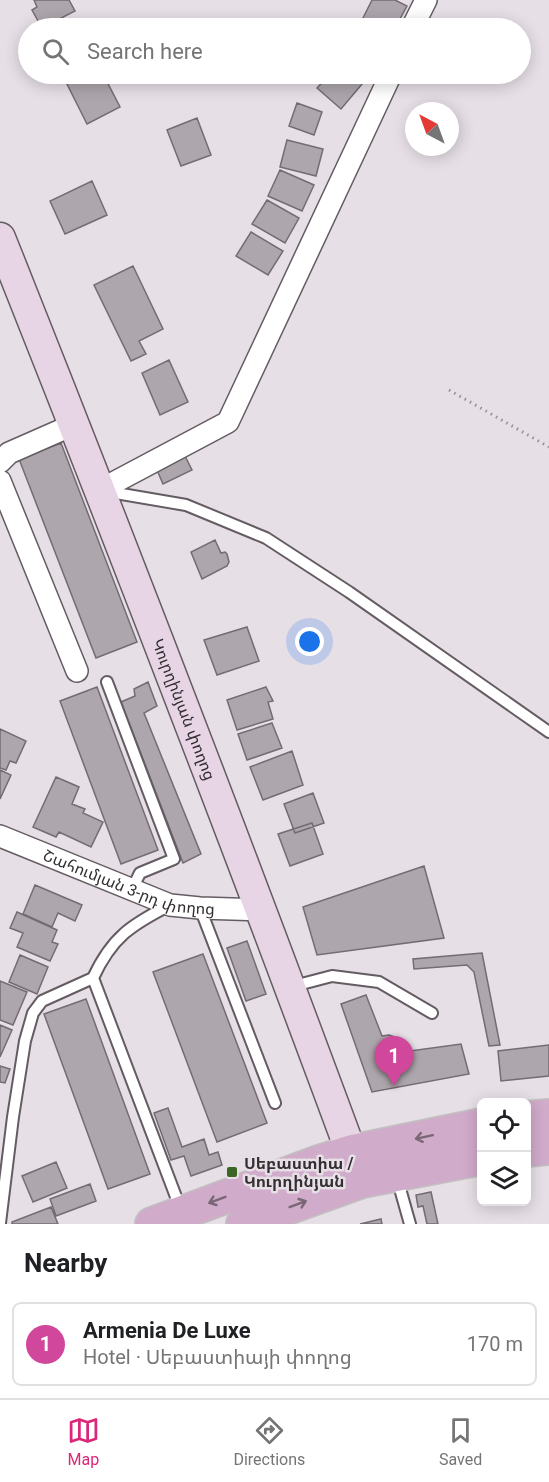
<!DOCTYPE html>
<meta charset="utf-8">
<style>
:root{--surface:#fff;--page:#f6f6f6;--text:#202124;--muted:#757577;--line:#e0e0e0;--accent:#db2777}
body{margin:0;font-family:Roboto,"Noto Sans Armenian",sans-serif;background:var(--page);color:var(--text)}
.controls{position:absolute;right:18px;bottom:18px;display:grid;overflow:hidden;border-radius:9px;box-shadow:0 3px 15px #0003}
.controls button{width:54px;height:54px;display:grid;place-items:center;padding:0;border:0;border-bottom:2px solid var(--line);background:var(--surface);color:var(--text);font:30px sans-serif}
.compass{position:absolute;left:405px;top:102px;width:54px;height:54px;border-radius:50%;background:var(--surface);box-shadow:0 3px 15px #0003;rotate:319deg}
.you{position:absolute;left:310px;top:642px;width:21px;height:21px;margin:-15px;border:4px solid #fff;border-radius:50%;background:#1a73e8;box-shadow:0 0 0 9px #1a73e833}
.badge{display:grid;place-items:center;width:39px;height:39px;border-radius:50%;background:var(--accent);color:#fff;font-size:20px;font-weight:700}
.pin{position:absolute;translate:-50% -50px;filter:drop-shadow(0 2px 3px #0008)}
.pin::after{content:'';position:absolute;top:32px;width:21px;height:18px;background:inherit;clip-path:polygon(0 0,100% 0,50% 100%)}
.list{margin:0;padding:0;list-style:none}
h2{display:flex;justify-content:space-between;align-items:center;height:78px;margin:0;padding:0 24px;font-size:26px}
h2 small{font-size:20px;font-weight:400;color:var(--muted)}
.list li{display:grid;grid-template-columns:39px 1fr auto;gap:18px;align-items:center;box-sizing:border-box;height:84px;margin:0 12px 12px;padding:0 12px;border:2px solid var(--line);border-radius:9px}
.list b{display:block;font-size:22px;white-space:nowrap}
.list p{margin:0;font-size:20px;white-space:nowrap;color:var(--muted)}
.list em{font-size:20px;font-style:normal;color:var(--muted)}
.icon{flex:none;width:33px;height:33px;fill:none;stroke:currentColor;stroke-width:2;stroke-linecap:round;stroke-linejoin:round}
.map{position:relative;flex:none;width:549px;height:1224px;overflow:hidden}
.search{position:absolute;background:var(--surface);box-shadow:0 3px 15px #0003;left:18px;right:18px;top:18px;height:66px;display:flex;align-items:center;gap:15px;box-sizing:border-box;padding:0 21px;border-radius:33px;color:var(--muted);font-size:22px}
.sheet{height:174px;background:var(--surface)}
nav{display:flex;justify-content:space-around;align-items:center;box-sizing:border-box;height:84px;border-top:2px solid var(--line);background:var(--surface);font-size:16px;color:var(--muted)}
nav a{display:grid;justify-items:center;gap:3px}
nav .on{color:var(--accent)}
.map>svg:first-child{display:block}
.building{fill:#ada6ac;stroke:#736c72;stroke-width:1.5}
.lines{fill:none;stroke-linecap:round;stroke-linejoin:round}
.lane-casing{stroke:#645c62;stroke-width:14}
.street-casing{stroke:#645c62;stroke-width:24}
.secondary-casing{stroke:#645c62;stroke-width:33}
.primary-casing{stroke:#c2c0c1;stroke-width:36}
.path{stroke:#969095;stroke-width:3;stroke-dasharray:1.5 4.5;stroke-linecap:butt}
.lane{stroke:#fff;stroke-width:10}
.street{stroke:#fff;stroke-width:21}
.secondary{stroke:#e7d5e5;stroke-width:30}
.primary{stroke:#d0abca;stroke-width:33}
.oneway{stroke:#796676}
.poi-dot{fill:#3b6522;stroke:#e7dfe6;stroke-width:2}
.labels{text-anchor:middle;stroke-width:5;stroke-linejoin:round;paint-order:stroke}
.street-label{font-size:16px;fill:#322e31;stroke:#e7dfe6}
.poi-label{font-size:16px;font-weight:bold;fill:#322e31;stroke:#e7dfe6;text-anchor:start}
</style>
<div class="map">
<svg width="549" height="1224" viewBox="0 0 549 1224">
<rect width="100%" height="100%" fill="#e7dfe6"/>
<!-- building -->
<path class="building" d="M34,0H69L75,11L42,28L32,10L37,7Z
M372,0H395L407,6L395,28H358Z
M90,74H103L120,107L87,124L67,84Z
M330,74H350L362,84L341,109L317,88Z
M297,103L322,112L314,135L289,126Z
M197,118L211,155L181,166L167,130Z
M287,140L323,149L316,176L280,167Z
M280,170L314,185L302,211L268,196Z
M92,181L107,215L65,234L50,201Z
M267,200L299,218L285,243L252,224Z
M251,232L283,251L268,275L236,256Z
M133,266L163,329L139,341L146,354L131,361L94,285Z
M169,360L188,402L160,415L142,373Z
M61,443L137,642L96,658L19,459Z
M185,456L192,470L163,484L157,470Z
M215,540L221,553L225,552L227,554L229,562L227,566L202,579L191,552Z
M247,627L259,661L217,675L204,640Z
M148,682L157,706L144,713L201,854L183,863L121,702L135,696L134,689Z
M97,687L158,850L121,864L60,701Z
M266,687L273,701L268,702L273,719L237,730L227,700Z
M272,723L282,748L247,760L238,734Z
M0,729L26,741L16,763L10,761L6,770L0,768Z
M292,751L303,785L263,800L250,767Z
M0,770L11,775L0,799Z
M56,777L79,787L72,804L85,809L83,813L103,822L91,847L59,832L56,837L33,827Z
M313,793L324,823L295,833L284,804Z
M312,823L323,854L290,866L278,834Z
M424,866L444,938L317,955L303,907Z
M35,885L82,905L75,921L58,913L52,927L23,914Z
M17,912L57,930L52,942L58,944L50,961L17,947L23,933L10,928Z
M247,941L266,994L246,1001L227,948Z
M482,953L500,1045L489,1046L474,972L467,965L414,969L413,959Z
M203,954L267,1123L217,1142L153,972Z
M20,955L48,967L37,994L9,982Z
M0,981L27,992L13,1025L0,1020Z
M366,995L382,1036L389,1035L395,1037L401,1041L410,1051L461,1044L469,1074L372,1092L341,1004Z
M86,999L150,1174L108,1189L44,1014Z
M0,1025L12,1030L0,1057Z
M549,1045V1076L501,1081L498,1051Z
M0,1066L10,1069L5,1083L0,1082Z
M168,1108L182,1147L204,1139L209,1155L218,1152L222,1165L191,1176L184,1156L171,1160L154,1113Z
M56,1162L67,1188L33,1202L22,1176Z
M90,1184L96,1201L56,1216L50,1199Z
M431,1192L438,1224H427L423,1206L418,1207L416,1195Z
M51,1207L58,1224H12V1222Z
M381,1219L382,1224H360Z"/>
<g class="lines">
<defs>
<path id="lane" d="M104,491L186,505L266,538L349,592L549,732
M107,682L174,859L140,873L132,889
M200,908L275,1103
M93,978L181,1210
M290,987L332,976L379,982L432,1013
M397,1178L410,1224
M0,1223L13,1117L25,1041L33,1013L42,1001L93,978C112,937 131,925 170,905"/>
<g id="street">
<path d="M412,28L426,0"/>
<path d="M0,462L9,453L75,424"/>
<path d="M0,481L77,671"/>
<path d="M100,490L228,422L391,74"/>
<path id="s1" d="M0,836L170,905L200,908L261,910"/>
</g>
<g id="secondary">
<path id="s2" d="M0,238C124,549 244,862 360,1176"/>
</g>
<path id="primary" d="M526,1118L549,1116
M526,1150L549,1148
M152,1224L316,1163L351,1152L482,1125
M243,1224L362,1181L482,1158"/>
</defs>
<!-- lane casing -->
<use href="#lane" class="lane-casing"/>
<!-- street casing -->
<use href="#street" class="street-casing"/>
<!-- secondary casing -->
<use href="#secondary" class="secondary-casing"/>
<!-- primary casing -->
<use href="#primary" class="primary-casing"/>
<!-- path -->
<path class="path" d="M449,390L549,447"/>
<!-- lane -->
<use href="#lane" class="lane"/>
<!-- street -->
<use href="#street" class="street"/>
<!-- secondary -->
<use href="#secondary" class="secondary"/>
<!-- primary -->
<use href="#primary" class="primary"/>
</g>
<!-- one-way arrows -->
<defs><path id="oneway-shaft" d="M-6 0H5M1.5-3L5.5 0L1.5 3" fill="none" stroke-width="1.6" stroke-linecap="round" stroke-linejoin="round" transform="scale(1.5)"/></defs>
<g class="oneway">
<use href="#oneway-shaft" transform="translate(424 1137) rotate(168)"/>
<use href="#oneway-shaft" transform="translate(217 1200) rotate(160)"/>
<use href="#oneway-shaft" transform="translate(298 1204) rotate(-20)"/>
</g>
<!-- markers -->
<rect class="poi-dot" x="226" y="1166" width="12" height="12" rx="3"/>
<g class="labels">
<!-- street labels -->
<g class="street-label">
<text dy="6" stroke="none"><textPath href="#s2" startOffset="506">Կուրղինյան փողոց</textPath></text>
<text dy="6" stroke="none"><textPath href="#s1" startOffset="138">Շահումյան 3-րդ փողոց</textPath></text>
</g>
<!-- poi labels -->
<g class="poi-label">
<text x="244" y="1169">Սեբաստիա /<tspan x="244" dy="18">Կուրղինյան</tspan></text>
</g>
</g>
</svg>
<div class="controls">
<button><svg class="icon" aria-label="locate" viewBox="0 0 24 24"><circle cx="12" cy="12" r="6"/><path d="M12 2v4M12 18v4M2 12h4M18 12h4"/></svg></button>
<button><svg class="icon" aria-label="layers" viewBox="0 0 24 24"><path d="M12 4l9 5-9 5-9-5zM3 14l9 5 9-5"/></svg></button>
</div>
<svg class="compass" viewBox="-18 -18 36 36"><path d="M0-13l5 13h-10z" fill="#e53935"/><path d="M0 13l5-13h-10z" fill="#757577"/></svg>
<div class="you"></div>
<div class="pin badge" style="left:394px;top:1086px;background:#d1479c">1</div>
<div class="search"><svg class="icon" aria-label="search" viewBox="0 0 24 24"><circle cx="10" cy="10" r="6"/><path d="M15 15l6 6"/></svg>Search here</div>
</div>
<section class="sheet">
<h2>Nearby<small></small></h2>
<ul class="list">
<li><span class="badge" style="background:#d1479c">1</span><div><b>Armenia De Luxe</b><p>Hotel · Սեբաստիայի փողոց</p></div><em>170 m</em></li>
</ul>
</section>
<nav>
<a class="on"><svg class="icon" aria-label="map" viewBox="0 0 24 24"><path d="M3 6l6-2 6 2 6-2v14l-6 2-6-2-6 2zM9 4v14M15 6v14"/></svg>Map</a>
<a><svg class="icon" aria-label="directions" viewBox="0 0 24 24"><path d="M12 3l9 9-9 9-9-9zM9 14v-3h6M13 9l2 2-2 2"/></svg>Directions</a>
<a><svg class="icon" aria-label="saved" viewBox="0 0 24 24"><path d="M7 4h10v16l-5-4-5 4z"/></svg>Saved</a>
</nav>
